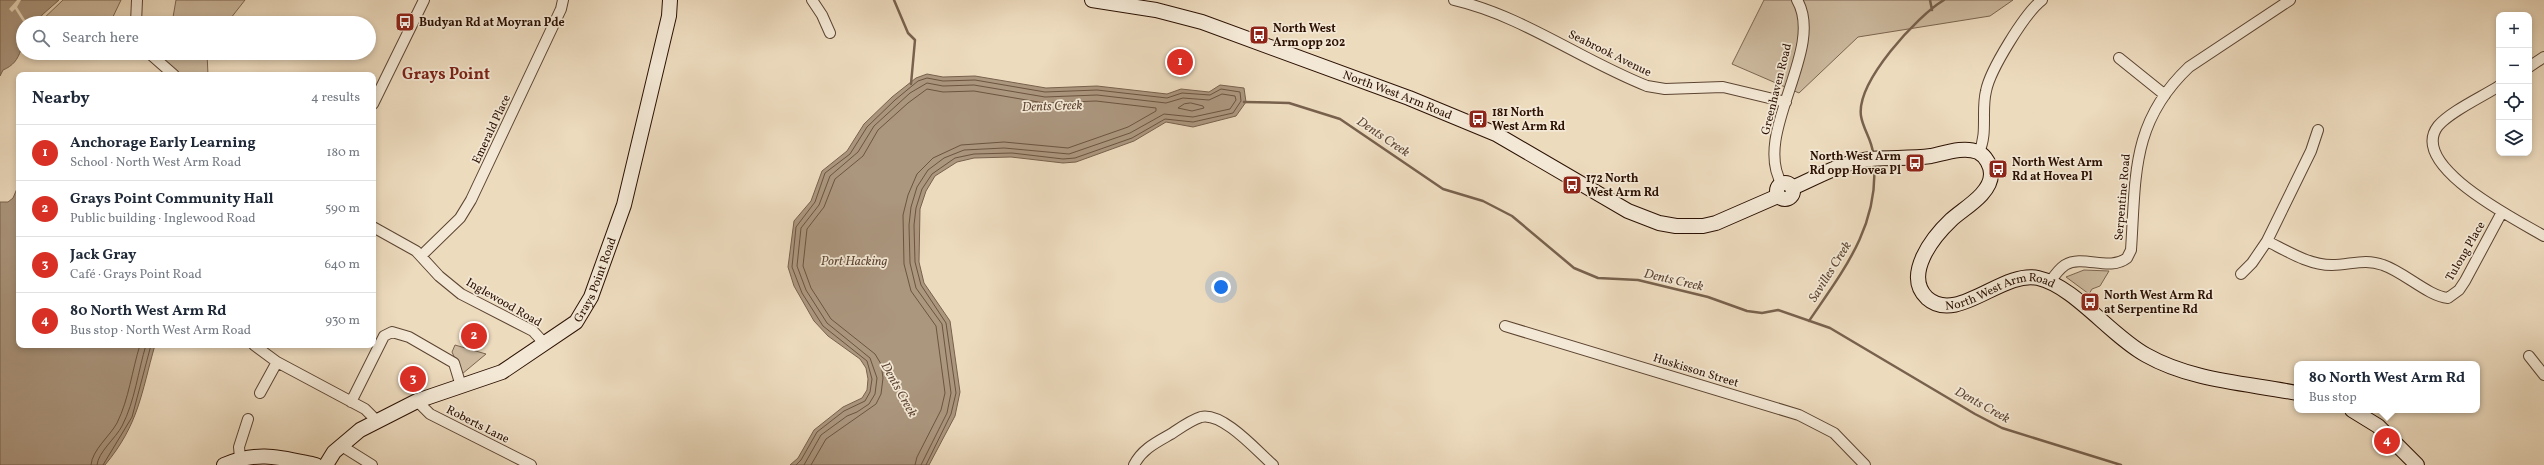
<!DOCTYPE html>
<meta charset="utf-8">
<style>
:root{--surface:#fff;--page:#f6f6f7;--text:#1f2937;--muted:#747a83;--line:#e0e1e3;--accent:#d93025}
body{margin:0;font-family:Vollkorn,serif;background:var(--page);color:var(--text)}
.controls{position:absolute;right:12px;top:12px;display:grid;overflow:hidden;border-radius:8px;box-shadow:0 2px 6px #0003}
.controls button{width:36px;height:36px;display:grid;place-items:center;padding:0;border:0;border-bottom:1px solid var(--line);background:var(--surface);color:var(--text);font:20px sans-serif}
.you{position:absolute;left:1221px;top:287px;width:14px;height:14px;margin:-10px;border:3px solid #fff;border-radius:50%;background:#1a73e8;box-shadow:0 0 0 6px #1a73e833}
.badge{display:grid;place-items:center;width:26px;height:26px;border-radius:50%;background:var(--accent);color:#fff;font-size:13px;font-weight:700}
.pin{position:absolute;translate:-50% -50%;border:2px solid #fff;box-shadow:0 1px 4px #0006}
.popup{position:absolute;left:2294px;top:361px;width:186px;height:52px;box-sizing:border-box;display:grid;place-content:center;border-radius:8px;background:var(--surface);filter:drop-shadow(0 1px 3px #0005);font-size:13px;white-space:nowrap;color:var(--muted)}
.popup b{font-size:15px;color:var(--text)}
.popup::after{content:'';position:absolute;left:50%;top:100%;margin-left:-8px;border:8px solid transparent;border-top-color:var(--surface)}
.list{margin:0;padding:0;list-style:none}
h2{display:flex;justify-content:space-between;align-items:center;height:52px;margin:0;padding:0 16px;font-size:17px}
h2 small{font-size:13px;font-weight:400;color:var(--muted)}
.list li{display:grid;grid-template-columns:26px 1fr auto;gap:12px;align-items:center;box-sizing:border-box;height:56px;padding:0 16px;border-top:1px solid var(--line)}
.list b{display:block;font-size:15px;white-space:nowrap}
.list p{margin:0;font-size:13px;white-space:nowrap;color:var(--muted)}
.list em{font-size:13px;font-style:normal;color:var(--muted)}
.icon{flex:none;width:22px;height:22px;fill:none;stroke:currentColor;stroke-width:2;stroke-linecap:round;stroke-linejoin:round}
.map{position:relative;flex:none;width:2544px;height:465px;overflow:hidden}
.search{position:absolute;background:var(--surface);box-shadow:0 2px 6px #0003;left:16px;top:16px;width:360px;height:44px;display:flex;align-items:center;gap:10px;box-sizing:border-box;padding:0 14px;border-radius:22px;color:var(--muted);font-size:15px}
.panel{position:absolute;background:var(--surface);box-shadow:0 2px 6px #0003;left:16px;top:72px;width:360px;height:276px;border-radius:8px}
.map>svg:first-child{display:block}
.green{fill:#ccb99e;stroke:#7c6550}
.water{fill:#ab967e;stroke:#78614d}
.pier{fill:#eddbbe}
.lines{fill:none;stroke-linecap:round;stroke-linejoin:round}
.shore{stroke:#6c5440;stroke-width:1}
.stream{stroke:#78614d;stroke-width:2.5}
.street-casing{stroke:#5c4432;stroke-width:12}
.secondary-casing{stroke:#2c1103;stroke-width:16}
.street{stroke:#f3e8d5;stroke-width:10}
.secondary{stroke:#f3e8d5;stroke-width:14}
.labels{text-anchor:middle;stroke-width:3.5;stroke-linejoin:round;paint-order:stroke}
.poi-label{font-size:12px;font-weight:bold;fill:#2c1103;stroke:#f3e8d5;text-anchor:start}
.street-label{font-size:12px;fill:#2c1103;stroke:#f3e8d5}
.water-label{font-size:13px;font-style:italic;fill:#5f4634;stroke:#f3e8d5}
.district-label{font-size:16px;font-weight:bold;fill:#7a1f14;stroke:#f3e8d5}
</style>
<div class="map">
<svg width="2544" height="465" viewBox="0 0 2544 465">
<rect width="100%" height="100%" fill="#eddbbe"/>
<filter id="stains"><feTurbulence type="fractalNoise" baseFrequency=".005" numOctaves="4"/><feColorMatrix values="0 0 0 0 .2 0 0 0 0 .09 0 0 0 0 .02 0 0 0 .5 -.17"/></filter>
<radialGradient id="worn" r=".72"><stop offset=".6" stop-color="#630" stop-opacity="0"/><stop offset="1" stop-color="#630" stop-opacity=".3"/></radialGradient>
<!-- green -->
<path class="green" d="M63,0H121L110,23H39Z
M176,0H245L227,23H172Z
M1764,0H2013L1990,16L1858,37L1799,93L1732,64Z
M166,53H207L208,75H163Z
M2084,270L2109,271L2100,286L2092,289L2089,294L2066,277Z
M455,345L486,354L462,374L452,352Z"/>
<!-- water -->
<path class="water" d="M0,0H59L42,15L38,23H23C23,42 23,62 3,70L0,76Z
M927,74L943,77L975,76L1046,88L1097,86L1167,94L1181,89L1209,92L1220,85L1244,88L1246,102L1236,116L1193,127L1166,122L1134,141L1076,162L1063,163L1011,157L974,158L957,162L935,176L926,191L920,209L919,262L924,283L950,321L960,392L955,416L929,465H790L798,458L814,430L843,407L862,398L867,390L868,379L866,368L860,359L828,336L814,321L794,286L788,267L794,221L811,201L822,171L847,151L864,124L892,97L916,78Z
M19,184V345H155C141,394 139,424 105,465H0V202H8L13,198Z"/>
<!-- pier -->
<path class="pier" d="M17,0H21L17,7L27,23H24L15,9L12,12L9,9Z"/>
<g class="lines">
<!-- shore -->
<path class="shore" d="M1191,103L1203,106L1204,108L1192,111L1178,108L1184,104Z
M91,465C92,450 110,436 117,423C129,399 132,370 140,345
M97,465C98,452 116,438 122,426C135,401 138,371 146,345
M103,465L132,417L151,345
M796,465L801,460L817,432L844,411L865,401L870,392L872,379L867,361L823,326L802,293L792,267L796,227L815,202L825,173L850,154L867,127L895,100L918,81L927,78L943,81L975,80L1045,92L1097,90L1167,98L1182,93L1210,95L1221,89L1240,92L1241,101L1233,113L1193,122L1165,119L1132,138L1075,158L1063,159L1012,153L974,154L955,158L932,174L922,189L916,208L914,225L915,262L921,285L946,323L956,393L951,414L926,465
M804,465L821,435L847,416L857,412L869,404L875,394L877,378L870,358L827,323L806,290L797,266L801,228L819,205L830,176L858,152L874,126L910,93L927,83L943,86L974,85L1045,97L1097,95L1166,103L1183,98L1209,100L1222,94L1235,96L1236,100L1230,109L1193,117L1164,114L1130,133L1069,154L1004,148L964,150L944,158L928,170L917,187L911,207L909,225L910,263L916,288L942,324L951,393L947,413L921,465
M811,465L826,439L876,404L881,394L883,378L881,364L875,354L831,319L811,288L803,266L807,229L824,207L835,179L863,156L878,130L908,103L927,89L943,92L974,91L1044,103L1096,101L1156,108V111L1128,127L1068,148L1004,142L961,145L933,158L917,174L908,195L903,215L904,264L911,291L936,326L945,393L941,410L917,457L915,465"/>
<!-- stream -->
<path class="stream" d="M894,0L908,33L915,40L911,84
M1930,0L1932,10
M1244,102L1289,103L1340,119L1443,189L1483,201L1512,216L1574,268L1598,278L1638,280L1708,297L1747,311L1762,313L1778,310L1830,328L1975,414L2002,428L2121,465
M1873,153C1872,140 1863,129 1861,116C1856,82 1917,16 1944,0
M1809,321C1843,271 1879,226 1874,162"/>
<defs>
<path id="street" d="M812,0L822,15L830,33
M1454,0C1523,16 1581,60 1647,86L1665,89L1723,87L1786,102
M136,23L137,0
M149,53L174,75
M2119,58L2165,95
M2529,67L2544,57
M2499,86C2482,97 2451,111 2438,126C2407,166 2519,221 2544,236
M373,104L424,0
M1979,152C1988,133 1981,111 1986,91C1990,70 2025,13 2042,0
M1782,184C1751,134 1826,49 1797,0
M373,227L416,251L439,276L461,294L533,331L545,344
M2267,241L2311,151L2318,130
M422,255L460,218L471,200L561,9L563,0
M2241,274L2252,263L2267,241C2287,251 2309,265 2332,265C2350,265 2365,258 2383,265C2404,272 2428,296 2448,298L2459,290L2465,281L2502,212
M2050,282C2054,276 2059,269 2065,265C2083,254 2109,272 2127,258L2131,250C2136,175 2131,122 2189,67L2290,0
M1505,326L1799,415L1834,433L1865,465
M254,345L277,362L365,409L377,421
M2529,356L2544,375
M260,393L277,362
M417,401L430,414L531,465
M351,402L384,336L392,332L409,337L454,363L461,386
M340,445L372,465
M240,458L239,447L248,419
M1134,465C1142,449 1157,442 1171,434C1180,428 1191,420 1201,417C1223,412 1257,451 1273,465"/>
<g id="secondary">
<path id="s1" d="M1092,0L1156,10L1202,22L1409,98L1496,134L1628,211L1659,223L1676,226H1703L1716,223L1778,196"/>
<circle cx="1785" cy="191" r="8"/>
<path id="s2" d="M1792,188C1811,180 1830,169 1850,163C1876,155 1904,160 1931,156C1945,153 1964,146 1978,152C1986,156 1991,166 1991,174C1991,194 1964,208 1951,220C1933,237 1903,275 1927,298C1957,325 2002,270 2038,278C2074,286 2111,336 2146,355C2192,381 2246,383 2297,393"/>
<path d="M2352,410L2378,426L2417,465"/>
<path d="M224,465C258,450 282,458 316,465"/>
<path id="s3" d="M326,465L334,452L360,430L417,401L502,372L576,322L591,297L624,205L669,16L670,0"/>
</g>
</defs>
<!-- street casing -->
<use href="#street" class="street-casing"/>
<!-- secondary casing -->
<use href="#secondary" class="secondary-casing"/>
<!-- street -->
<use href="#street" class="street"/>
<!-- secondary -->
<use href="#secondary" class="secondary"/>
</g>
<!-- icons -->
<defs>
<symbol id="bus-square" viewBox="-11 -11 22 22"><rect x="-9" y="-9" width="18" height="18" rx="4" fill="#8f2418" stroke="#f3e8d5"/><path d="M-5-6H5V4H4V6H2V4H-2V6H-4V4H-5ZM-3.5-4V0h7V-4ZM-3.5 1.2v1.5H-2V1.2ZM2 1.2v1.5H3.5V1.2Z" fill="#fff"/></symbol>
</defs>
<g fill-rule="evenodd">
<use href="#bus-square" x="394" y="11" width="22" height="22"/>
<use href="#bus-square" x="1248" y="24" width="22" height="22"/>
<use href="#bus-square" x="1467" y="108" width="22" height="22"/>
<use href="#bus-square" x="1904" y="152" width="22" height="22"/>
<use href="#bus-square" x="1987" y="158" width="22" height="22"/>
<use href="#bus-square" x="1561" y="174" width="22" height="22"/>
<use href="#bus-square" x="2079" y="291" width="22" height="22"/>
</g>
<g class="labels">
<!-- poi labels -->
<g class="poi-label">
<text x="419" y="26">Budyan Rd at Moyran Pde</text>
<text x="1273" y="32">North West<tspan x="1273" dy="14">Arm opp 202</tspan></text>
<text x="1492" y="116">181 North<tspan x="1492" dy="14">West Arm Rd</tspan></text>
<text x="1901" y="160" text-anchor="end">North West Arm<tspan x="1901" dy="14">Rd opp Hovea Pl</tspan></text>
<text x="2012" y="166">North West Arm<tspan x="2012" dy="14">Rd at Hovea Pl</tspan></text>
<text x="1586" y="182">172 North<tspan x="1586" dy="14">West Arm Rd</tspan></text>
<text x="2104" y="299">North West Arm Rd<tspan x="2104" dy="14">at Serpentine Rd</tspan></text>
</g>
<!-- street labels -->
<g class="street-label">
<text transform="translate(1610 53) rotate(26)" y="4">Seabrook Avenue</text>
<text transform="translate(1776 89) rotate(-76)" y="4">Greenhaven Road</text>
<text dy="4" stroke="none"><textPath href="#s1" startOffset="321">North West Arm Road</textPath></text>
<text transform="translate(491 129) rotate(-65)" y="4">Emerald Place</text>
<text transform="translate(2122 197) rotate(-85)" y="4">Serpentine Road</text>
<text transform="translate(2465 251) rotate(-60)" y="4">Tulong Place</text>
<text dy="4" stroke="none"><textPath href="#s3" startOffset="339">Grays Point Road</textPath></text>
<text dy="4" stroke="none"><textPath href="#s2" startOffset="451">North West Arm Road</textPath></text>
<text transform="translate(504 302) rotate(30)" y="4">Inglewood Road</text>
<text transform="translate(1696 370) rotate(17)" y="4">Huskisson Street</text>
<text transform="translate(478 424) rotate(27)" y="4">Roberts Lane</text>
</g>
<!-- water labels -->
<g class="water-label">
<text transform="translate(1052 105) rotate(-2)" y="5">Dents Creek</text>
<text transform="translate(1384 136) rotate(34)" y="5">Dents Creek</text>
<text x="854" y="265">Port Hacking</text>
<text transform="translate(1829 271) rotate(-58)" y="5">Savilles Creek</text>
<text transform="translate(1674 279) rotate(13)" y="5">Dents Creek</text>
<text transform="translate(900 389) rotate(61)" y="5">Dents Creek</text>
<text transform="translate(1983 404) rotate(29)" y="5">Dents Creek</text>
</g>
<!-- district labels -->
<g class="district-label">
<text x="446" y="79">Grays Point</text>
</g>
</g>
<rect width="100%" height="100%" filter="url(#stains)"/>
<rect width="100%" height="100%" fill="url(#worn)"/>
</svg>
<div class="controls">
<button>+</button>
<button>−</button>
<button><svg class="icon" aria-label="locate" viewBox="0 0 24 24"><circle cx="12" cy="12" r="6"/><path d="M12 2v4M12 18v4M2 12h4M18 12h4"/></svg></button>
<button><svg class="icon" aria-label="layers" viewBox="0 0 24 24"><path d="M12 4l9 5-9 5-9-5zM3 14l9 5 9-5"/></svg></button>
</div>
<div class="you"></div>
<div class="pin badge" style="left:1180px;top:62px">1</div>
<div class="pin badge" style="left:474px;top:336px">2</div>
<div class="pin badge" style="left:413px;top:379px">3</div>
<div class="pin badge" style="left:2387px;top:441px">4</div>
<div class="popup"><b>80 North West Arm Rd</b>Bus stop</div>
<div class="search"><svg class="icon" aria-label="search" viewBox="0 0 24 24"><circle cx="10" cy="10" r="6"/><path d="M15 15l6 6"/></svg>Search here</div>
<section class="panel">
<h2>Nearby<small>4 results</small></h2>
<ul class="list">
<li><span class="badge">1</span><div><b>Anchorage Early Learning</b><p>School · North West Arm Road</p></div><em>180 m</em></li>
<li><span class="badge">2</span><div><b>Grays Point Community Hall</b><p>Public building · Inglewood Road</p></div><em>590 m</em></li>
<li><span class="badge">3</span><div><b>Jack Gray</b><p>Café · Grays Point Road</p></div><em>640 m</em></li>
<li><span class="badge">4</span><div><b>80 North West Arm Rd</b><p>Bus stop · North West Arm Road</p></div><em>930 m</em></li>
</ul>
</section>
</div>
